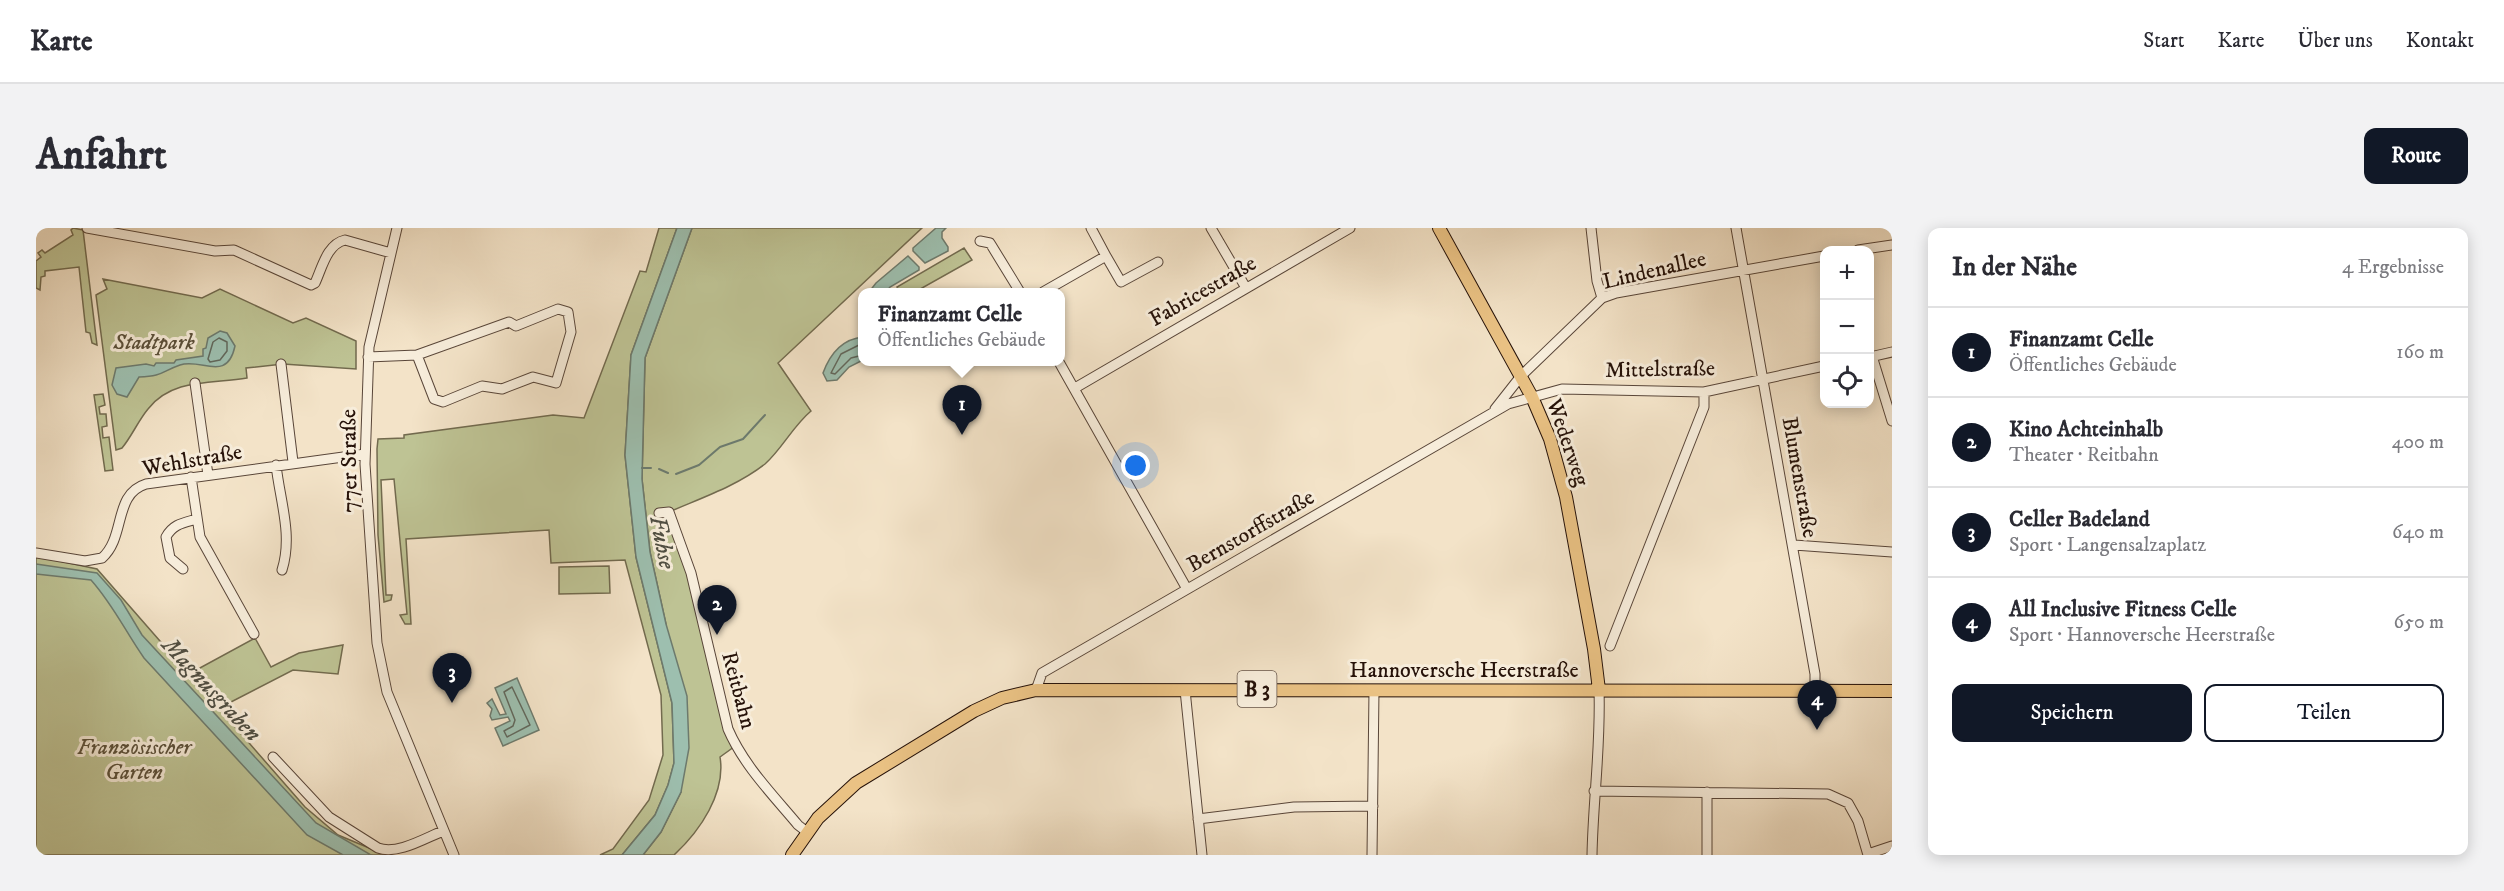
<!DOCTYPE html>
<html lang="de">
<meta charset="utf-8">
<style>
:root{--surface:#fff;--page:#f2f2f3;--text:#2b2b33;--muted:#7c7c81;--line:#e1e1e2;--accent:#111827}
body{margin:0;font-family:"IM FELL DW Pica",serif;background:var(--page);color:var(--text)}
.controls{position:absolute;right:18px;top:18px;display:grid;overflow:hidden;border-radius:12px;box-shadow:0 3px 15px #0003}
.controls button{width:54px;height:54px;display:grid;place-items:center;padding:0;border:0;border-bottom:2px solid var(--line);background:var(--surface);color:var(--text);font:30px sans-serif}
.you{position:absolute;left:1100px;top:238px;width:21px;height:21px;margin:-15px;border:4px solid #fff;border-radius:50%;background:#1a73e8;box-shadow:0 0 0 9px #1a73e833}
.badge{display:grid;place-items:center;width:39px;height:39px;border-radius:50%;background:var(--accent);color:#fff;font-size:20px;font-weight:700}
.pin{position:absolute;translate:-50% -50px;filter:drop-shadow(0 2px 3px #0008)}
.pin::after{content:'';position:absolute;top:32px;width:21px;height:18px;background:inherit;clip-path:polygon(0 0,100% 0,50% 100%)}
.popup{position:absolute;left:822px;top:60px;width:207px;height:78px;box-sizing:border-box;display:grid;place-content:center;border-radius:12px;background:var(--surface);filter:drop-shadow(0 2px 4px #0005);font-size:20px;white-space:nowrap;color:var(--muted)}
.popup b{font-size:22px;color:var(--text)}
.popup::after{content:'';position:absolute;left:50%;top:100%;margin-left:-12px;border:12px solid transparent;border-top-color:var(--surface)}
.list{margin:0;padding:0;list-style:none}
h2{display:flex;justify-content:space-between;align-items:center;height:78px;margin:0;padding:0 24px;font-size:26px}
h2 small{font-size:20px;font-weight:400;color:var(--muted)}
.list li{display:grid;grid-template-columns:39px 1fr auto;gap:18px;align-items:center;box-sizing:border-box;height:90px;padding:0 24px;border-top:2px solid var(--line)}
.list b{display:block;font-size:22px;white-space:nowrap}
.list p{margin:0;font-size:20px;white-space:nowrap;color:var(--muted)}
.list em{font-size:20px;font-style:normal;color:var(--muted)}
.actions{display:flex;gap:12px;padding:18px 24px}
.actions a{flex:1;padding:14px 0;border:2px solid var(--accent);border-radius:12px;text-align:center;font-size:21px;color:var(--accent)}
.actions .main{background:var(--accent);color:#fff}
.icon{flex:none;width:33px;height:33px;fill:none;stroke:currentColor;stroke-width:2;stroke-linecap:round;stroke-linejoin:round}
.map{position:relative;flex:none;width:1856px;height:627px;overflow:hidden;border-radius:12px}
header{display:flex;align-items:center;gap:36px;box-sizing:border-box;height:84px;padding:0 30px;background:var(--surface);border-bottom:2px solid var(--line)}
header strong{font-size:28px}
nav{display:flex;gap:33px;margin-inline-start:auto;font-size:21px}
.intro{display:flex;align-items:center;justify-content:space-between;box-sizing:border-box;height:144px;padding:0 36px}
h1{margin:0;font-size:42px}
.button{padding:15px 27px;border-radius:12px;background:var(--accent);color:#fff;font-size:21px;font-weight:700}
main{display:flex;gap:36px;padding:0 36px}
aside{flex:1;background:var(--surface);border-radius:12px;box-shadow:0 3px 15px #0003}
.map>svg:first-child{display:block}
.green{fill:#bec394;stroke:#726a4e;stroke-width:1.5}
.water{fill:#9dbfaf;stroke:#6d7a6d;stroke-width:1.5}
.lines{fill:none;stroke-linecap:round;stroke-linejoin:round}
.shore{stroke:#62685c;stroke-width:1.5}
.stream{stroke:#6d7a6d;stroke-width:2}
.minor-casing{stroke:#594639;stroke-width:11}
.major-casing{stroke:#261209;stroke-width:14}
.minor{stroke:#f7eddb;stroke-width:9}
.major{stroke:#eac284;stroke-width:12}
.labels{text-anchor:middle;stroke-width:6;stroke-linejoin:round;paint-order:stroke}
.shield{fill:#f7eddb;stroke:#655448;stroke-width:1.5}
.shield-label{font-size:21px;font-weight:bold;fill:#261209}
.street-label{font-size:22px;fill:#261209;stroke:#f7eddb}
.park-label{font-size:22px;font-style:italic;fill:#5b503a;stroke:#f7eddb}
.water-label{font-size:24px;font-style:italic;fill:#504f43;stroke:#f7eddb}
</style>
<header>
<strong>Karte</strong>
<nav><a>Start</a><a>Karte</a><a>Über uns</a><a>Kontakt</a></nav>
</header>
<div class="intro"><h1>Anfahrt</h1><a class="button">Route</a></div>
<main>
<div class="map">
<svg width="1856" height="627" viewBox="0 0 1856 627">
<rect width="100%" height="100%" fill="#f3e3c8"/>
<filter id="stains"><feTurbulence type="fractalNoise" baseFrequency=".00333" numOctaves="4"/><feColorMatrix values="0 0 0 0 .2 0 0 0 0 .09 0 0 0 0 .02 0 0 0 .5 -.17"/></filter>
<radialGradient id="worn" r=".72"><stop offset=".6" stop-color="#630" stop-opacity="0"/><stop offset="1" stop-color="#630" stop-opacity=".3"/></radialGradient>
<!-- green -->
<path class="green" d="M37,0L47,2L61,117L56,115L54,105L50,104L43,39L9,43V48L5,49L4,62L0,60V33L5,29L2,25L6,22L9,25L37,7L35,2Z
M623,0H641L595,127L589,227L600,329L636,475L638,535L632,557L619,587L586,627H564L577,621L613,572L627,527L625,467L589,332L515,335L513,302L370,311L375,396H369L364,387L371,386L358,251L345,252L350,367H356L355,372L348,374L342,307L341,221L342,211L368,210V207L517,187L548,190L604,43L610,44Z
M656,0H886L742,135L775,183C757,198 746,221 729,236C701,258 665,270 633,284L660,365L688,478L702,516L684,529C690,565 664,603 638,627H607L625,604L645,564L630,396L614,324L606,251L609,130Z
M928,20L936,32L879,64H864L861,59Z
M67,51L166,70L184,61L257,95L270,90L320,113V141L247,136L210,140L211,150C176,156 136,150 112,181C102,193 96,208 86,220L80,222L60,67L71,61Z
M67,166L69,177L63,179L64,186H70L71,198L66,199L67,210L73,209L77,242L69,243L58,167Z
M0,328L61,341L269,579L302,607L350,627H0Z
M573,338L574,365L523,366V339Z
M219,410L235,439L263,425L307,417L302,446L257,442L193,475L162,441Z"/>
<!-- water -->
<path class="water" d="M641,0H656L609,130L606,251L614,324L630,396L651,468L653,520L645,564L625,604L607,627H586L619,587L632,557L638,535L636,475L600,329L589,227L595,127Z
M900,0H910L906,4V10L912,19V23L889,35L877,23V20Z
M872,28L883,39V42L854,59L850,64H833L840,55Z
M184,103L191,105L199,118C191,155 166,130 144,137C124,144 128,148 103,149L91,169L81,166L76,157L80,140L110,136L118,138L120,135H138L140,132L167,128V121L170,120L172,110Z
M827,109V132L813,139L801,152L791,153L787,145C794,126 807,111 827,109Z
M0,336L61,345L85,372L106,407L280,595L335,627H307L271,607L108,430C89,403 78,378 55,352L0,346Z
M481,450L503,502L467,518L459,500L474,493L472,489L456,492L454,488L456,481L451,475L456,471L464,487L470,486L459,460Z"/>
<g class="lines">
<!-- shore -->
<path class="shore" d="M183,110L191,114V123L184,132L174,134L172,131L177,114Z
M827,115L805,126L795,145L799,146L815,130L827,127
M476,459L494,497L471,509L468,503L477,498L479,492L468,464Z"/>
<!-- stream -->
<path class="stream" d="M606,240H615
M623,241L632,245
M640,246L663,237L684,219L707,211L729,187"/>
<defs>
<path id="minor" d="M51,0L179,23L198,22L275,57L279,55C286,40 291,16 309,12L355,25
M361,0L333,119L329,236L341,415L351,464L418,627
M1055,0L1070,28
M1175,0L1210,60
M1555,0L1561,53L1566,70
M1700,0L1779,446V463
M944,13L954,15L984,64
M1822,22L1856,17
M1007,64L1070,28L1085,54L1122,34
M1836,128L1856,193
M332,129L381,127L473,94L480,98L522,81L532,84L535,104L520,155L497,149L466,161L446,158L407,174L398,171L381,127
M1834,129L1856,124
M1023,134L1151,361
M245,136L257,234
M159,155L172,247
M1039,160L1314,0
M1459,181L1485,148L1566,70L1580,65L1788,28
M240,237C244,273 257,307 246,342
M155,249L164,309L218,406
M623,285L633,284L655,345L692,501C708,538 737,567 762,597L771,604
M1758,317L1856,324
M0,325L49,333L66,330C90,309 77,266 110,256L329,226
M147,341L134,330L130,309C137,296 147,295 161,291
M1574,418L1668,179V164
M1000,462L1006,445L1472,176L1526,161L1668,164L1788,138
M1149,462L1166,627
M237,529L293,589L342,620C362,627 389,610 407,603
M1558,563L1792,566L1812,575L1822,593L1832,627
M1162,591L1258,579L1337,578
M1832,626L1856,618
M1336,627L1338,462
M1556,627C1557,572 1565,518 1563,462
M1671,627V564"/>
<path id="major" d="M1403,0L1496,169L1514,211L1530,269L1558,421L1563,462
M756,627L782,590L820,555L938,483L966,470L1000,462L1856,463"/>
</defs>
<!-- minor casing -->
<use href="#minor" class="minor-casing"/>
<!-- major casing -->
<use href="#major" class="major-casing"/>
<!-- minor -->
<use href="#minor" class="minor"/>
<!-- major -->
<use href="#major" class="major"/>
</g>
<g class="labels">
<!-- shield labels -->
<rect class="shield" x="1201.5" y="443" width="39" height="36" rx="4.5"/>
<g class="shield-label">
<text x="1221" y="468">B 3</text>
</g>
<!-- street labels -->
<g class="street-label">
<text transform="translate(1618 41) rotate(-13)" y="8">Lindenallee</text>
<text transform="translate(1166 62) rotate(-30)" y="8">Fabricestraße</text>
<text transform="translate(1624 140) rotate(-1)" y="8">Mittelstraße</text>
<text transform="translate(1533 214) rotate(71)" y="8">Wederweg</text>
<text transform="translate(156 231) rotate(-10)" y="8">Wehlstraße</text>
<text transform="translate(312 233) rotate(-91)" y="8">77er Straße</text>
<text transform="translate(1765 249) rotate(80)" y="8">Blumenstraße</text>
<text transform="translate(1214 302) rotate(-30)" y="8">Bernstorffstraße</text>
<text x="1428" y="449">Hannoversche Heerstraße</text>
<text transform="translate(704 462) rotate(75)" y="8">Reitbahn</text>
</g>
<!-- park labels -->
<g class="park-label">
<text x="118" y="121">Stadtpark</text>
<text x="98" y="526">Französischer<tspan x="98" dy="25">Garten</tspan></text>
</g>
<!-- water labels -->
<g class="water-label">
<text transform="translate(627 314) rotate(79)" y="8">Fuhse</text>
<text transform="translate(176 461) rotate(47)" y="8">Magnusgraben</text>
</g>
</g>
<rect width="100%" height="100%" filter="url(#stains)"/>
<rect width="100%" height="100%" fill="url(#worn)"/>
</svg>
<div class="controls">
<button>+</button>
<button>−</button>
<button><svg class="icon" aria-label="locate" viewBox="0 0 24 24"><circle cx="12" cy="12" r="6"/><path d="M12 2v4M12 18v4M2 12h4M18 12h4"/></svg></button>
</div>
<div class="you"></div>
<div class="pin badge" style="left:926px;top:207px">1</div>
<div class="popup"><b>Finanzamt Celle</b>Öffentliches Gebäude</div>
<div class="pin badge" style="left:681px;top:407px">2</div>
<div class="pin badge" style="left:416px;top:475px">3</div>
<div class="pin badge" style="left:1781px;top:502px">4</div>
</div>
<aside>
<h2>In der Nähe<small>4 Ergebnisse</small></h2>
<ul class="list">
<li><span class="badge">1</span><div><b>Finanzamt Celle</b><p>Öffentliches Gebäude</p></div><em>160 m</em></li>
<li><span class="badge">2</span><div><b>Kino Achteinhalb</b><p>Theater · Reitbahn</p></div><em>400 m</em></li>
<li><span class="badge">3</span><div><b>Celler Badeland</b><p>Sport · Langensalzaplatz</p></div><em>640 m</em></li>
<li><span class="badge">4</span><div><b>All Inclusive Fitness Celle</b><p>Sport · Hannoversche Heerstraße</p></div><em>650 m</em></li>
</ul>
<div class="actions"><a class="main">Speichern</a><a>Teilen</a></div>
</aside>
</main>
